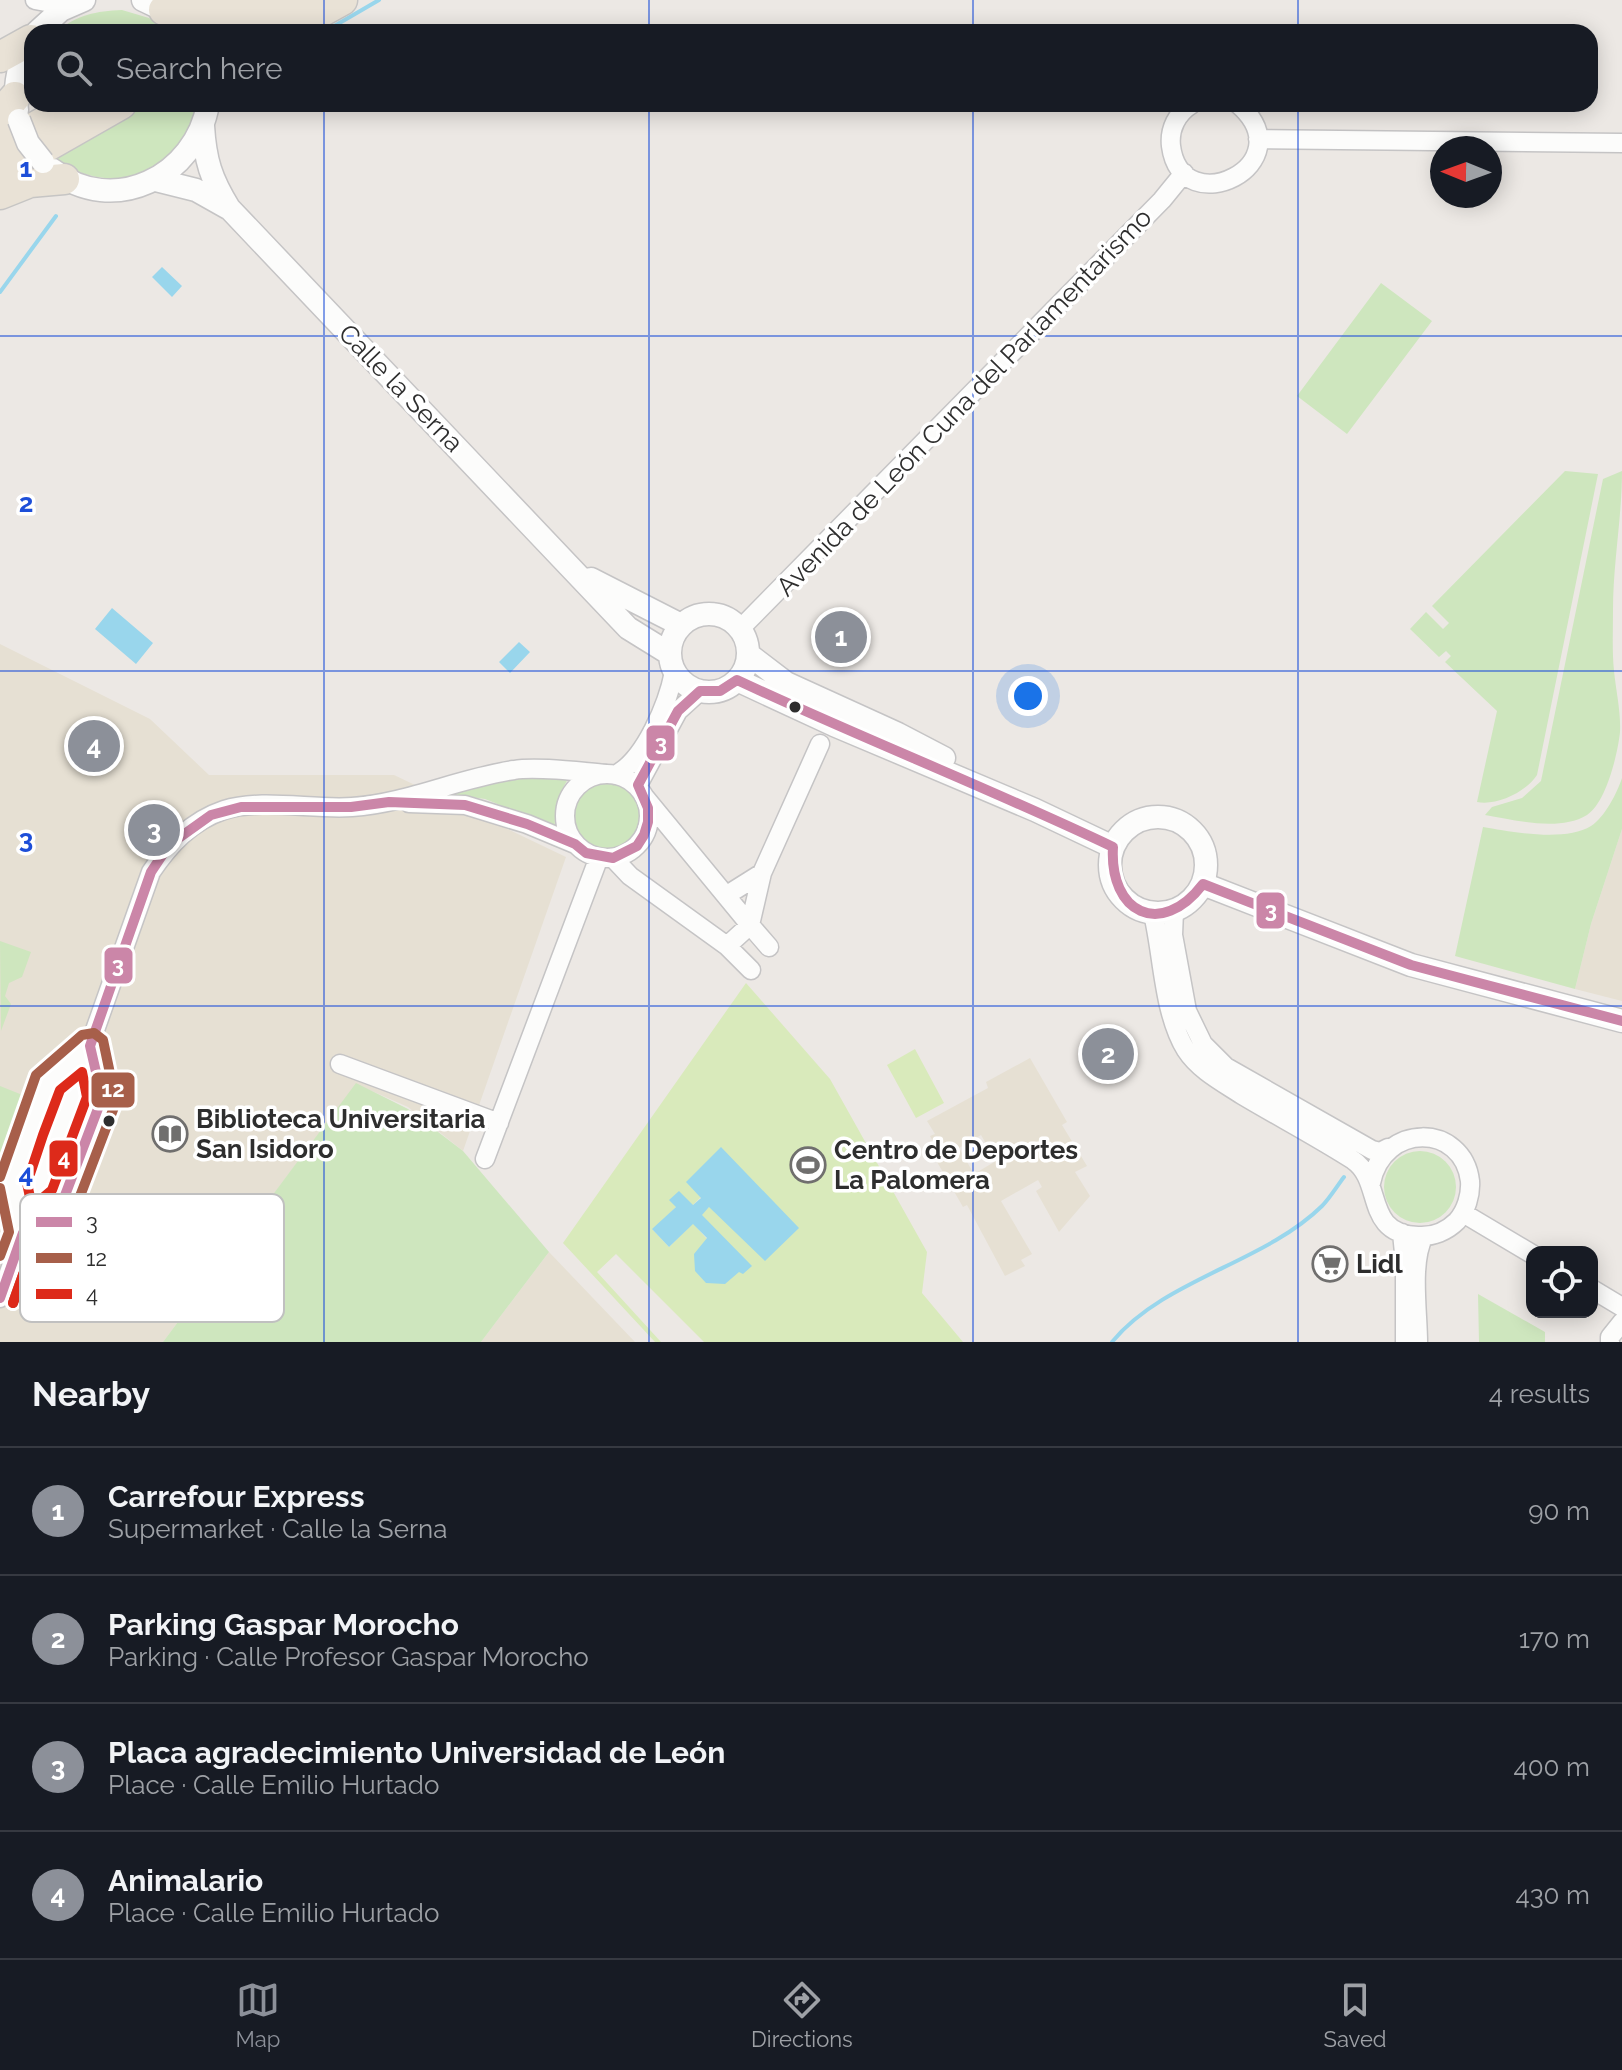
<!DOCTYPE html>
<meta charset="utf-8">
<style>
:root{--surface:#171b24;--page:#242831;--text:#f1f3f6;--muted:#9ea1a6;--line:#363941;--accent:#8c9099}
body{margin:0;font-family:Raleway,sans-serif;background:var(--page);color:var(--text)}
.controls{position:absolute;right:24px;bottom:24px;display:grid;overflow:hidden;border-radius:16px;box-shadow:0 4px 20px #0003}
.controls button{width:72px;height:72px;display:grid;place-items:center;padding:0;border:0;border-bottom:2px solid var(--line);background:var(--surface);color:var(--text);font:40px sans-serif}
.compass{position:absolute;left:1430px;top:136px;width:72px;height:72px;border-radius:50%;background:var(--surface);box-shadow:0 4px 20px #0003;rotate:271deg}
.you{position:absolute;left:1028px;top:696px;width:28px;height:28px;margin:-20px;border:6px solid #fff;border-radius:50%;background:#1a73e8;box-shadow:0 0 0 12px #1a73e833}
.badge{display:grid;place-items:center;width:52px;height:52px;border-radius:50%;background:var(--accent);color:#fff;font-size:26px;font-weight:700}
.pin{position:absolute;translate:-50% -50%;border:4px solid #fff;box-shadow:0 2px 8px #0006}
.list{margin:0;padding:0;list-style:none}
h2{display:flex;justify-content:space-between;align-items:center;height:104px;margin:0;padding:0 32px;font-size:34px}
h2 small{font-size:26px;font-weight:400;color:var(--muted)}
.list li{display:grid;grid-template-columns:52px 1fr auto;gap:24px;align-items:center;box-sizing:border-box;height:128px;padding:0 32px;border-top:2px solid var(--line)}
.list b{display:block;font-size:30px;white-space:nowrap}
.list p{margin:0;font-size:26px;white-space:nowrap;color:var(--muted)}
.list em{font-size:26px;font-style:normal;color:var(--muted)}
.icon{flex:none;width:44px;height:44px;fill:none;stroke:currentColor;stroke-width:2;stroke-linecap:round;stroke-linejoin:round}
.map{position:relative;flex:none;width:1622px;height:1342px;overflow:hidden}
.search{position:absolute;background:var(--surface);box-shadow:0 4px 20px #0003;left:24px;right:24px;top:24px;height:88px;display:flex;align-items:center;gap:20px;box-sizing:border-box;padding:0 28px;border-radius:24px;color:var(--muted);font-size:30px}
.sheet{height:616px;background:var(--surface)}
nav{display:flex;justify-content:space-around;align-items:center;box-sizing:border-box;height:112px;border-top:2px solid var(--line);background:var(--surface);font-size:22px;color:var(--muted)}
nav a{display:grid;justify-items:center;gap:4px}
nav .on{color:var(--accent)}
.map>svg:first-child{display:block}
.education{fill:#e6e0d3;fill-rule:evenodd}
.green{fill:#cee6be}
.pitch{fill:#d9eabb;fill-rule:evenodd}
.water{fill:#99d6ec}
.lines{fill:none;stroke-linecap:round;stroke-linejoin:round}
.stream{stroke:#99d6ec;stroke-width:4}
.minor-casing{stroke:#c5c4c5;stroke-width:21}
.tertiary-casing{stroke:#c5c4c5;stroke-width:25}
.trunk-casing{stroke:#c6c5c4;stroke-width:33}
.minor{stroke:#fcfcfb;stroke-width:18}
.tertiary{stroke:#fcfcfb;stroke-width:22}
.trunk{stroke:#e9e2d6;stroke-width:30}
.tertiary-bridge-casing{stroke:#c5c4c5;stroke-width:25;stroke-linecap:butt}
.tertiary-bridge{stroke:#fcfcfb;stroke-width:22}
.bus-1-casing{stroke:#fff;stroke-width:16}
.bus-2-casing{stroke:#fff;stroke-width:16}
.bus-3-casing{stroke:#fff;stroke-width:16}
.bus-1{stroke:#cb86a8;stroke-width:10}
.bus-2{stroke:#a75f4a;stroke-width:10}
.bus-3{stroke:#dd2a1a;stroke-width:10}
.grid{fill:none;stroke:#1d4ed8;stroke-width:2;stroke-opacity:0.55}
.bus-dot{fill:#2e2e2e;stroke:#fff;stroke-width:3}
.labels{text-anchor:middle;stroke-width:7;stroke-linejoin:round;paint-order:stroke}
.street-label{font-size:26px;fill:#2e2e2e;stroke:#fff}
.poi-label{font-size:26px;font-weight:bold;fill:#2e2e2e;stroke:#fff;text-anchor:start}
.key{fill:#fff;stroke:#c0c0c0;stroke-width:2}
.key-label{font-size:22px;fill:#2e2e2e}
.grid-label{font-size:26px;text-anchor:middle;font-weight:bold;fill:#1d4ed8;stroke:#fff;stroke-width:7;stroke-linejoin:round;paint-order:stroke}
.line-badge{stroke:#fff;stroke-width:3}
.badge-label{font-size:22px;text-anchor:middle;font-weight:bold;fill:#fff}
</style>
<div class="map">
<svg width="1622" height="1342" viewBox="0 0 1622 1342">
<rect width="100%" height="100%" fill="#ece8e4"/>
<!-- education -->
<path class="education" d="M0,644L150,719L209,775H394L566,857L463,1151L408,1107L356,1084L163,1342H0Z
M1622,829V1001L1575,989L1591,924Z
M1030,1058L1067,1122L1062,1125L1087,1166L1075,1172L1090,1196L1059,1232L1036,1191L1042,1187L1038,1180L1001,1201L1032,1254L1021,1260L1025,1266L1005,1276L967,1205L963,1207L929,1148L935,1145L930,1136L935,1134L927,1121L988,1088L986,1082ZM981,1135L996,1161L974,1174L959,1148Z
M549,1252L635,1342H481Z"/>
<!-- green -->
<path class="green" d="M122,10L149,18L169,32H56C77,15 96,11 122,10Z
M142,104H196C192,178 101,201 51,154Z
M1381,283L1432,321L1347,434L1297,396Z
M1565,471L1598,474L1537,775C1526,792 1497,806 1477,802L1497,711L1445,662L1451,656L1446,651L1439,657L1410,629L1426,612L1443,629L1449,623L1432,606Z
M1622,471C1622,517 1613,563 1613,610C1613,630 1612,651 1614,671C1616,691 1621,712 1620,732C1618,753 1606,803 1587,815C1559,832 1515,820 1485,815L1492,807L1522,798L1541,781L1603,479Z
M504,778L568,779C558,796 554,808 555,827L485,799L449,794Z
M1622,778V829L1591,924L1575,989L1455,956L1483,827C1511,832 1566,842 1591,826C1605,817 1617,793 1622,778Z
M573 816a34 34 0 1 1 68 0a34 34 0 1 1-68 0Z
M0,941L31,952L22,977L9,983L5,996L11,1004L1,1031Z
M73,1075L27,1196L21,1179L55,1086Z
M91,1079L97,1099L61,1192L45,1200Z
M356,1083L408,1109L463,1151L549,1252L481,1342H163Z
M0,1086L25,1096L3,1159L0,1158Z
M1384 1187a36 36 0 1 1 72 0a36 36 0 1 1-72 0Z
M1478,1294L1545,1332V1342H1479Z"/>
<!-- pitch -->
<path class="pitch" d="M746,983L830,1079L927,1252L922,1293L963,1342H704L616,1254L597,1272L661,1342H655L563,1243ZM701,1197L710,1206L701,1214L725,1284L707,1239L693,1223L669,1247L653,1230L676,1207L693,1205Z
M915,1049L944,1103L916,1118L887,1065Z"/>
<!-- water -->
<path class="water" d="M162,267L182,286L172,297L152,277Z
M112,608L153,643L136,664L95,629Z
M519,642L530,652L510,673L499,662Z
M721,1147L799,1228L765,1261L709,1207L702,1215L752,1266L743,1274L739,1272L725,1284L706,1283L695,1271L694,1254L707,1238L693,1224L669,1247L652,1229L676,1207L669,1200L679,1191L693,1205L701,1198L686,1182Z"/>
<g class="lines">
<!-- stream -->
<path class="stream" d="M324,32L379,0
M0,292L56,216
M1112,1342C1164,1279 1264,1263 1322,1206C1330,1198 1337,1186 1344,1177"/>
<defs>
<path id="minor" d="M35,0L51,3L61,10
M1192,104C1177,113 1169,129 1171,146C1181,225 1307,164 1238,104
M1258,139L1622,143
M740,629L1162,200L1184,173
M565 816a42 42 0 1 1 84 0a42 42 0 1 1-84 0Z
M615,775C645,760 668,703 674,672
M638,785L678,711L700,691
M409,803L465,805L527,824L575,844
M613,858L630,876L727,946L750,925L643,795
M727,895L762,873
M1174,911L1173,935L1187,1011L1203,1044L1226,1067L1372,1150L1380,1152L1388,1148
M1153,914C1163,955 1163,1013 1186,1050C1199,1070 1222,1082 1242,1095C1279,1117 1317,1137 1353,1160C1384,1181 1363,1234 1418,1236C1433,1237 1447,1231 1457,1221C1466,1211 1471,1195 1470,1181C1463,1123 1383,1122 1371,1183
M727,946L751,970
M769,947L750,925L762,873L820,744
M340,1064L499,1123
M485,1159L599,857
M1463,1213L1532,1254
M22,1230L13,1182L30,1130L48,1082L90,1046
M25,1231L64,1198L102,1098L91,1047
M1402,1233L1405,1263V1342
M1592,1289L1622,1307
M0,1298L151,872C169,845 191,821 224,810C262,798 313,810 352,807C408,803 459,778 514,770C537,766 581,772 606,774
M1418,1342C1418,1312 1410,1262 1424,1236
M1610,1342V1337L1622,1322"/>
<path id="tertiary" d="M143,0L164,10L189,32
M37,32L61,10L84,0
M17,110C13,84 19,61 32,38
M203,126C205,160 211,179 229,208L628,628L670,654
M53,170C113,218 196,176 208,104
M156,180L196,190L228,208
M591,579L681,625
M670 653a39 39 0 1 1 78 0a39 39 0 1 1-78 0Z
M748,654L786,683L898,734L944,758
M737,680L834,725L1035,810L1113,847
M1110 865a48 48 0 1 1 96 0a48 48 0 1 1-96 0Z
M1203,884L1411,965L1622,1021"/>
<path id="trunk" d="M164,10L189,9L215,0
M203,32L260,0
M247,32L301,1
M284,32L342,0
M0,57L31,40
M0,115L15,97
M0,147L76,104
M0,173L121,104
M0,194L30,182L64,179"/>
</defs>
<!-- minor casing -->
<use href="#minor" class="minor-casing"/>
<!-- tertiary casing -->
<use href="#tertiary" class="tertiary-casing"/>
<!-- trunk casing -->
<use href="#trunk" class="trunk-casing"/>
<!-- minor -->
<use href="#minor" class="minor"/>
<!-- tertiary -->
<use href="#tertiary" class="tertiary"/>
<!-- trunk -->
<use href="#trunk" class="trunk"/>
<defs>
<path id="tertiary-bridge" d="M19,120L28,143L43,162"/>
</defs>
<!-- tertiary-bridge casing -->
<use href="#tertiary-bridge" class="tertiary-bridge-casing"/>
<!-- tertiary-bridge -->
<use href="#tertiary-bridge" class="tertiary-bridge"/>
<defs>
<path id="bus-1" d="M0,1298L23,1233L64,1198L102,1098L90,1046L151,872L169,845L211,815L241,807H351L389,802L465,805L527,824L575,844L586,853L613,858L637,846L644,835L648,822V808L638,785L678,711L700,691H720L737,680C861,738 989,788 1113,847C1109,913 1161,939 1203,884L1411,965L1622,1021"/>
<path id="bus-2" d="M0,1177L36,1075L82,1035L94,1033L103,1040L116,1102L77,1204L35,1241L13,1303
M0,1188L9,1232L0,1256"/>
<path id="bus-3" d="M82,1072L87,1097L52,1190L32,1207L27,1183L43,1135L60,1090Z
M13,1303L35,1241"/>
</defs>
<!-- bus-1 casing -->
<use href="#bus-1" class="bus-1-casing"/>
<!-- bus-2 casing -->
<use href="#bus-2" class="bus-2-casing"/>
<!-- bus-3 casing -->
<use href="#bus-3" class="bus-3-casing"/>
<!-- bus-1 -->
<use href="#bus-1" class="bus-1"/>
<!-- bus-2 -->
<use href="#bus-2" class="bus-2"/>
<!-- bus-3 -->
<use href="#bus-3" class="bus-3"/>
</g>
<!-- grid -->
<path class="grid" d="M324,0V32M649,0V32M973,0V32M1298,0V32M324,104V1342M649,104V1342M973,104V1342M1298,104V1342M0,336H1622M0,671H1622M0,1006H1622"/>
<!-- icons -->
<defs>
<symbol id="library-ring" viewBox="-11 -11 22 22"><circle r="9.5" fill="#fff" stroke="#706f6e" stroke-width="1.5"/><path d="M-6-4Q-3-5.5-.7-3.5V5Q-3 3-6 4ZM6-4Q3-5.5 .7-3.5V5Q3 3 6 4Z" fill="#706f6e"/></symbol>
<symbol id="stadium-ring" viewBox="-11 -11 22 22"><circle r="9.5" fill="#fff" stroke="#706f6e" stroke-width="1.5"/><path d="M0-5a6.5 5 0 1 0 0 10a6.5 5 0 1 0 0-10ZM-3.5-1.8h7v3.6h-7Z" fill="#706f6e"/></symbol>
<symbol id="supermarket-ring" viewBox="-11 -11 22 22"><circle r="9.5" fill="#fff" stroke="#706f6e" stroke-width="1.5"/><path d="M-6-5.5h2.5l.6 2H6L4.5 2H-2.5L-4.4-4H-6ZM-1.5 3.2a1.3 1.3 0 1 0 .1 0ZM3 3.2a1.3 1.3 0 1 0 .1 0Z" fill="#706f6e"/></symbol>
</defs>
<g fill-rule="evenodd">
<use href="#library-ring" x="150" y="1114" width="40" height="40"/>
<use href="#stadium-ring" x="788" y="1145" width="40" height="40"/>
<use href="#supermarket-ring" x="1310" y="1244" width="40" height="40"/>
</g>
<!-- markers -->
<g class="bus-dot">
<circle cx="795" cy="707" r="7"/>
<circle cx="109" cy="1121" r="7"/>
</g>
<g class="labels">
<!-- street labels -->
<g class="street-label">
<text transform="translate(401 388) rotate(46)" y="9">Calle la Serna</text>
<text transform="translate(964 402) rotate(-46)" y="9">Avenida de León Cuna del Parlamentarismo</text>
</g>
<!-- poi labels -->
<g class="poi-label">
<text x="196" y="1128">Biblioteca Universitaria<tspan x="196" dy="30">San Isidoro</tspan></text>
<text x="834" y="1159">Centro de Deportes<tspan x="834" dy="30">La Palomera</tspan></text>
<text x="1356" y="1273">Lidl</text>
</g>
</g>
<!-- legend -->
<rect x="20" y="1194" width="264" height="128" rx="12" class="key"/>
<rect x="36" y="1217" width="36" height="10" fill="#cb86a8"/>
<rect x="36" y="1253" width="36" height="10" fill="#a75f4a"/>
<rect x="36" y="1289" width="36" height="10" fill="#dd2a1a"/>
<g class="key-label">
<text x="86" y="1230">3</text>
<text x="86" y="1266">12</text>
<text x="86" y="1302">4</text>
</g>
<g class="grid-label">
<text x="26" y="177">1</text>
<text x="26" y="512">2</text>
<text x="26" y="848">3</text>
<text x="26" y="1183">4</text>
</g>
<g class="line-badge">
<rect x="645" y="724" width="31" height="38" rx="8" fill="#cb86a8"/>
<rect x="1255" y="891" width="31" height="39" rx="8" fill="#cb86a8"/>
<rect x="103" y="946" width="31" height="39" rx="8" fill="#cb86a8"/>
<rect x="90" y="1071" width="46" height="38" rx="8" fill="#a75f4a"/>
<rect x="48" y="1139" width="31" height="39" rx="8" fill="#dd2a1a"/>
</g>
<g class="badge-label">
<text x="661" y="751">3</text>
<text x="1271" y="918">3</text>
<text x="118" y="973">3</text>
<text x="113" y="1097">12</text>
<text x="64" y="1166">4</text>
</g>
</svg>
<div class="controls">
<button><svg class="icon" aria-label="locate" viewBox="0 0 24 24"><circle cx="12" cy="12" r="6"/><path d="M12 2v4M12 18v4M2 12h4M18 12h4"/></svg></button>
</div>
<svg class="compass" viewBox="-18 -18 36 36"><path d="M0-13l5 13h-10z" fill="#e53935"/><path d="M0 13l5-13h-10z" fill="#9ea1a6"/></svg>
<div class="you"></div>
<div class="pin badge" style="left:841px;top:637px">1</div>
<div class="pin badge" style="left:1108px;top:1054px">2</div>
<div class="pin badge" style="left:154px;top:830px">3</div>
<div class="pin badge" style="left:94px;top:746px">4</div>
<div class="search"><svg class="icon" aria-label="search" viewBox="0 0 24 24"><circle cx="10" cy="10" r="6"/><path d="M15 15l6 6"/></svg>Search here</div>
</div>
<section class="sheet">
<h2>Nearby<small>4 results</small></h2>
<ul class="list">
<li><span class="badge">1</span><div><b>Carrefour Express</b><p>Supermarket · Calle la Serna</p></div><em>90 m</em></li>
<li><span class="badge">2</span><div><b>Parking Gaspar Morocho</b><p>Parking · Calle Profesor Gaspar Morocho</p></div><em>170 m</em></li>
<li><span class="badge">3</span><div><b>Placa agradecimiento Universidad de León</b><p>Place · Calle Emilio Hurtado</p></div><em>400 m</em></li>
<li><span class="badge">4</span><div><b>Animalario</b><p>Place · Calle Emilio Hurtado</p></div><em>430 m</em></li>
</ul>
</section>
<nav>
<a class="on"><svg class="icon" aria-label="map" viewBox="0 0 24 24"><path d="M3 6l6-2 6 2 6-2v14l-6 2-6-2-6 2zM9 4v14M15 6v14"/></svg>Map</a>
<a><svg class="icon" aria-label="directions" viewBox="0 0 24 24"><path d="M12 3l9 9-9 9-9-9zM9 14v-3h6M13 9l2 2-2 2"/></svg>Directions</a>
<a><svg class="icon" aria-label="saved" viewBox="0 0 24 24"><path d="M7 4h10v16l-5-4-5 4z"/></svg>Saved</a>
</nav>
